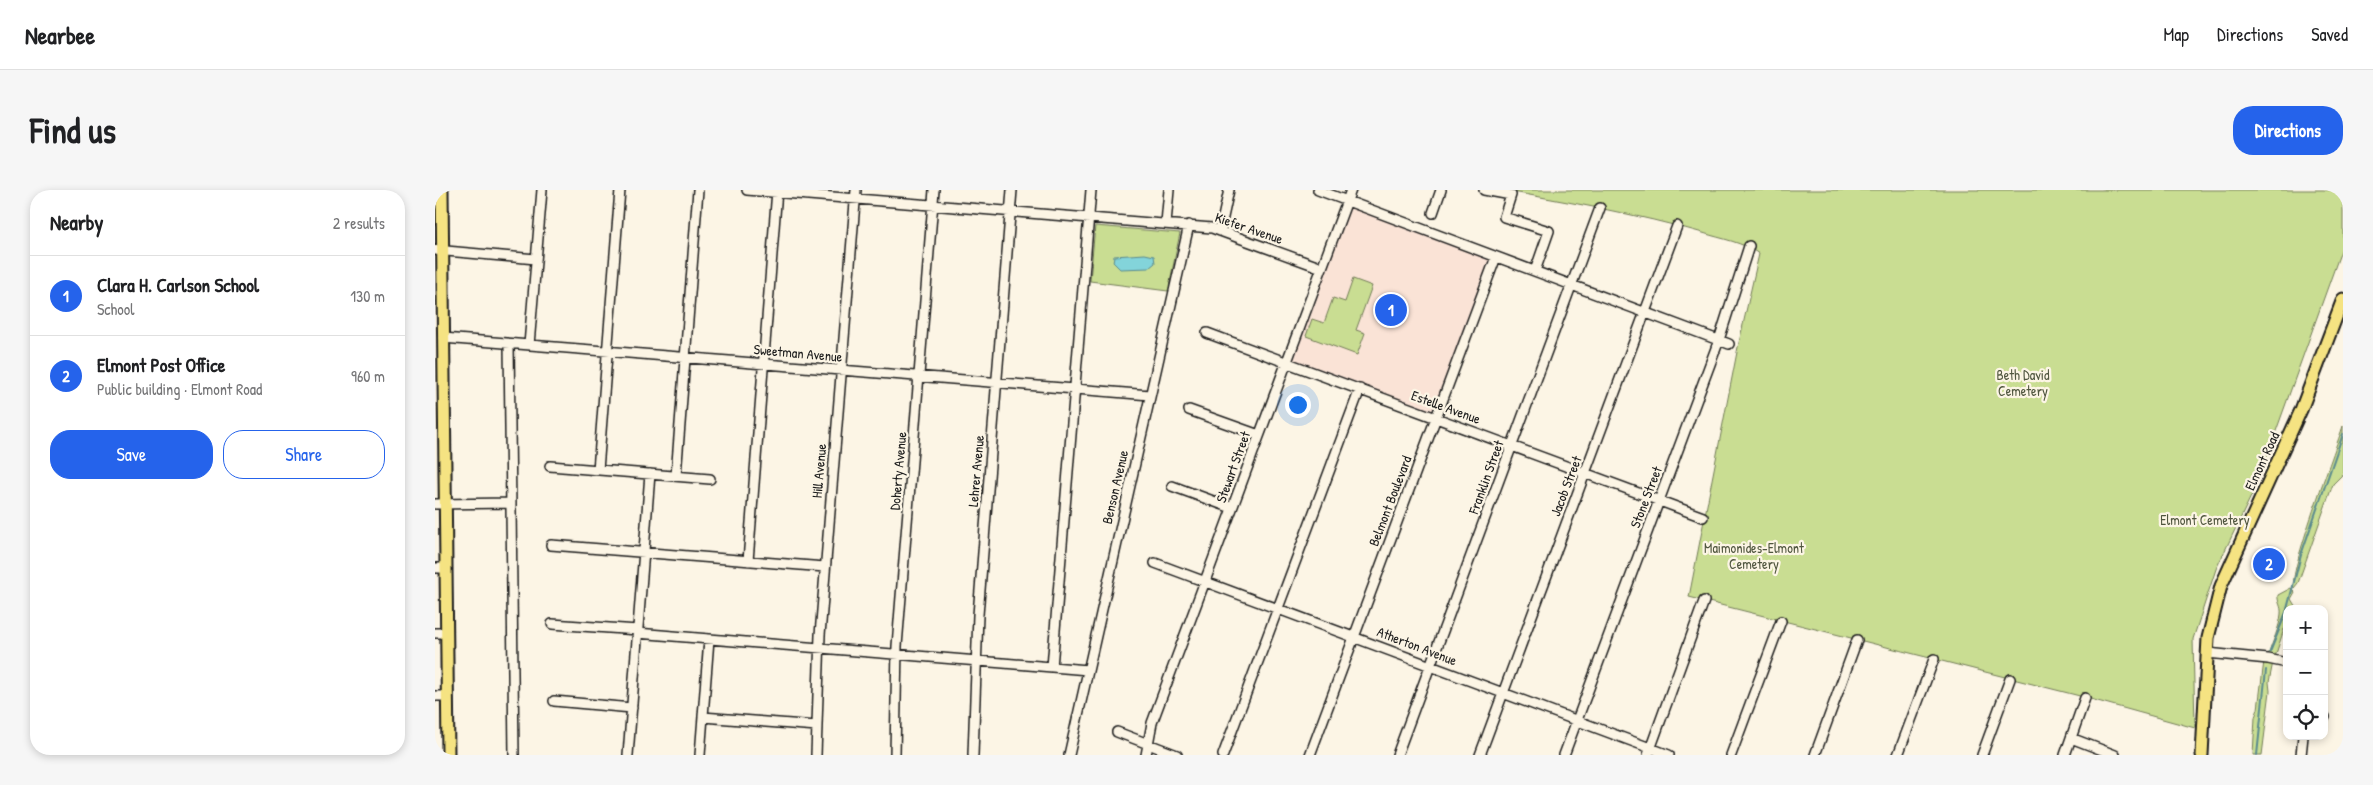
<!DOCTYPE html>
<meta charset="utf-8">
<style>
:root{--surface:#fff;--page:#f6f6f6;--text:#202124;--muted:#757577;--line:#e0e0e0;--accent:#2563eb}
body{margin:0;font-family:"Patrick Hand",sans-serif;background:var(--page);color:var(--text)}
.controls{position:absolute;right:15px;bottom:15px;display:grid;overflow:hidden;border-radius:10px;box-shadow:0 2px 8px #0003}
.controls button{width:45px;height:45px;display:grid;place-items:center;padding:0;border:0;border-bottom:1px solid var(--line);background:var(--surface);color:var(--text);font:25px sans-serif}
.you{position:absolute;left:862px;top:214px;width:18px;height:18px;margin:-12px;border:4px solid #fff;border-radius:50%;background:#1a73e8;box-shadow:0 0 0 8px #1a73e833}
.badge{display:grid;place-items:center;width:32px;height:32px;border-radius:50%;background:var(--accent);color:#fff;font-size:16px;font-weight:700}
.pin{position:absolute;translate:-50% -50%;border:2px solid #fff;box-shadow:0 1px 5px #0006}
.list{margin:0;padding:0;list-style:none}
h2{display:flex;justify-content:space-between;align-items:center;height:65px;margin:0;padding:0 20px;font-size:21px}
h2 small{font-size:16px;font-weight:400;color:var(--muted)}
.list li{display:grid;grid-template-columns:32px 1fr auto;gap:15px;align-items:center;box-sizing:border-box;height:80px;padding:0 20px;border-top:1px solid var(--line)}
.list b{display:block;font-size:19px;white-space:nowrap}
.list p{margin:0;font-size:16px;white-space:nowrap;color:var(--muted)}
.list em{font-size:16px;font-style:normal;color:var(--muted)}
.actions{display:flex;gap:10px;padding:15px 20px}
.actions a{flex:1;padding:11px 0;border:1px solid var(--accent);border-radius:20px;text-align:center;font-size:18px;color:var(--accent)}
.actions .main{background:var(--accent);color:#fff}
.icon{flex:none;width:28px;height:28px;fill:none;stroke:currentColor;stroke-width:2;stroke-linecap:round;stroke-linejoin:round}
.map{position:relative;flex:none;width:1908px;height:565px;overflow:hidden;border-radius:20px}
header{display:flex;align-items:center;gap:30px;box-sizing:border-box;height:70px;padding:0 25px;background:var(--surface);border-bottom:1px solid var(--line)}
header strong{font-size:24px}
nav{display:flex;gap:28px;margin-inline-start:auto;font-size:18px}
.intro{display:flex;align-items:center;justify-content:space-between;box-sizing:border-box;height:120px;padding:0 30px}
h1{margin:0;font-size:35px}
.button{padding:12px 22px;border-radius:20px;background:var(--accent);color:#fff;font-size:18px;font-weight:700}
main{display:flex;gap:30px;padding:0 30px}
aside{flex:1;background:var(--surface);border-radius:20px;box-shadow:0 2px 8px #0003}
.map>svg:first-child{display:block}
.built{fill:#fae3d6}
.green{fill:#c9dd92;stroke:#727c57}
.water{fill:#83d4da;stroke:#5a8a8e}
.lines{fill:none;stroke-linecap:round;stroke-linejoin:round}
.stream{stroke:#5a8a8e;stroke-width:2}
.minor-casing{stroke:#1c1c1c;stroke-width:12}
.major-casing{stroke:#1c1c1c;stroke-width:15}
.minor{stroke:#fcf5e5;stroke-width:9}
.major{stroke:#f5e382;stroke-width:11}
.labels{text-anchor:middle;stroke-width:4.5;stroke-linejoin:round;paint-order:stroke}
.street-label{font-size:14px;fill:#1c1c1c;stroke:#fcf5e5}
.park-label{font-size:14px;fill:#50563f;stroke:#fcf5e5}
</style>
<header>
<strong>Nearbee</strong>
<nav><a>Map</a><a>Directions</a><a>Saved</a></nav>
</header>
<div class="intro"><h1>Find us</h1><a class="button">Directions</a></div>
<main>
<aside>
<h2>Nearby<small>2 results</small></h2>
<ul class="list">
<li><span class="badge">1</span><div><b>Clara H. Carlson School</b><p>School</p></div><em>130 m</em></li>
<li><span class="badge">2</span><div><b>Elmont Post Office</b><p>Public building · Elmont Road</p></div><em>960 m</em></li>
</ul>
<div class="actions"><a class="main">Save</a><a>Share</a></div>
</aside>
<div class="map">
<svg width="1908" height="565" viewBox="0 0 1908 565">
<rect width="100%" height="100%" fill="#fcf5e5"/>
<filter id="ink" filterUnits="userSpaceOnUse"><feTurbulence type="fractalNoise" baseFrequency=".02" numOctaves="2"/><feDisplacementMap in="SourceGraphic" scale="10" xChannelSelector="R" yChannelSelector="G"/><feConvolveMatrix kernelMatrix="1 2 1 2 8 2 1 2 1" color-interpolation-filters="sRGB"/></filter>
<g filter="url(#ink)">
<!-- built -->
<path class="built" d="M915,16L1056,70L999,225L856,171Z"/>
<!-- green -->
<path class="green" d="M1066,0H1908V55L1822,294L1781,379L1758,449L1760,538L1641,505L1254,407L1303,157L1324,64C1308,52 1287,49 1268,43C1202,24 1134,12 1066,0Z
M660,36L745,43L733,101L655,91Z
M918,89L937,96L921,140L930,143L922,165L871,146L877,129L889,133L898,108L910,112Z
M1908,236V284L1898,294L1863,393L1859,398C1852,386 1901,258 1908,236Z
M1856,398L1860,402L1856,409L1862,419H1852V438L1849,439L1840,467L1833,466C1837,452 1845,437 1846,424C1847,416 1842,412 1843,405Z
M1829,471L1838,472L1834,492L1835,501L1827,565H1818L1820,527L1823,519Z"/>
<!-- water -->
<path class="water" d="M710,64L719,66L720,73L714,78L685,79L678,72L679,66Z"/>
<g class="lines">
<!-- stream -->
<path class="stream" d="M1852,419L1866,365L1908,244
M1835,462L1852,420
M1822,565L1831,480"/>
<defs>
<path id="minor" d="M312,0L777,38L887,78
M883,0L1294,154
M1049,0L1076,5L1069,27L1114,41L1100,81
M998,23L1006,0
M731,33L734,0
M785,41L794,0
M0,60L101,69
M772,143L1268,327
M8,148L715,205
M74,154L79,565
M94,155L107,0
M754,220L824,245
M115,276L275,289
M163,280L185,0
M241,286L263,0
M737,296L797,318
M0,314L76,313
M116,355L390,377
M313,371L342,0
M720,373L1234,565
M0,378H11
M117,434L203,440
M0,443H11
M202,443L653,480
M1772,463L1833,469L1852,473
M617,477L656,0
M0,506H12
M119,511L197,518
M268,527L382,536
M1889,527H1890
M682,542L742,565
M1636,548L1680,565
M193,565L215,284
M265,565L274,449
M381,565L385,445L421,0
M460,565L462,456L499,0
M538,565L543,425L577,0
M634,565L754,35
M711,565L717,533L916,0
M788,565L925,199
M875,565L1061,67
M962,565L1165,18
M1045,565L1242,36
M1129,565L1284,150L1314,56
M1213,565L1269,411
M1296,565L1346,431
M1380,565L1422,450
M1463,565L1499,469
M1547,565L1575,489
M1630,565L1650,508
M1866,565L1868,546"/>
<path id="major" d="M7,0L13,565
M1767,565L1773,448L1786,396L1866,220L1908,109"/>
</defs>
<!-- minor casing -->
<use href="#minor" class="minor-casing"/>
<!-- major casing -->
<use href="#major" class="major-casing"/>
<!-- minor -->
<use href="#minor" class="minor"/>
<!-- major -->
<use href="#major" class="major"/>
</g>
</g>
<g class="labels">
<!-- street labels -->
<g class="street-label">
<text transform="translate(814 38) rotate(19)" y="5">Kiefer Avenue</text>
<text transform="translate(363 163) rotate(5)" y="5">Sweetman Avenue</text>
<text transform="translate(1011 217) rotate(20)" y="5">Estelle Avenue</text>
<text transform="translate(1827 271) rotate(-65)" y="5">Elmont Road</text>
<text transform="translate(798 277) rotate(-70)" y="5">Stewart Street</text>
<text transform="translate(384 281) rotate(-85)" y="5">Hill Avenue</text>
<text transform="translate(463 281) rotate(-85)" y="5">Doherty Avenue</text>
<text transform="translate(541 281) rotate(-85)" y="5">Lehrer Avenue</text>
<text transform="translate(1051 287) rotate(-70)" y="5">Franklin Street</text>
<text transform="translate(1131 296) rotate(-69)" y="5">Jacob Street</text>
<text transform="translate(680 297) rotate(-77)" y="5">Benson Avenue</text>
<text transform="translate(1211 307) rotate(-69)" y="5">Stone Street</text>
<text transform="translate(955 311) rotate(-69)" y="5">Belmont Boulevard</text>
<text transform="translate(982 456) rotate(21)" y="5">Atherton Avenue</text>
</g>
<!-- park labels -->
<g class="park-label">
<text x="1588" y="190">Beth David<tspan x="1588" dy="16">Cemetery</tspan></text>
<text x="1770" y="335">Elmont Cemetery</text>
<text x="1319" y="363">Maimonides-Elmont<tspan x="1319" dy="16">Cemetery</tspan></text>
</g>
</g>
</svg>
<div class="controls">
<button>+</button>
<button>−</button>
<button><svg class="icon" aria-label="locate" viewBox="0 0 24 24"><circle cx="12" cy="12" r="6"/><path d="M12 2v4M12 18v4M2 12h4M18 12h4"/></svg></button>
</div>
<div class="you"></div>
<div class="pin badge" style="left:956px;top:120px">1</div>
<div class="pin badge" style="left:1834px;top:374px">2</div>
</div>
</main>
